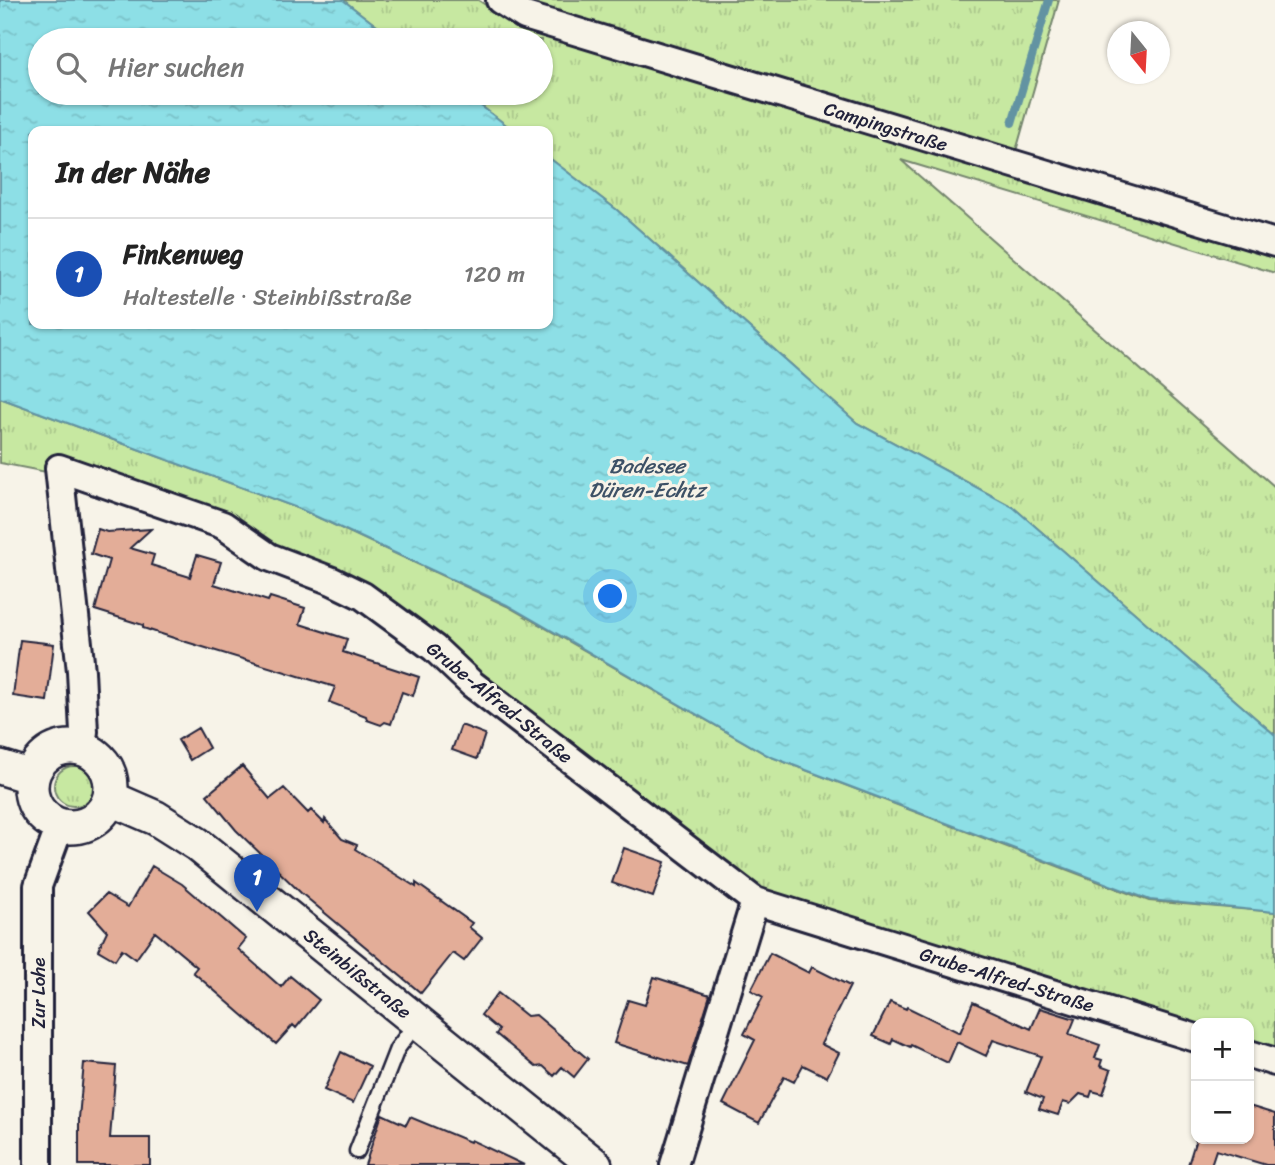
<!DOCTYPE html>
<html lang="de">
<meta charset="utf-8">
<style>
:root{--surface:#fff;--page:#f2f2f2;--text:#222;--muted:#767676;--line:#e0e0e0;--accent:#7c3aed}
body{margin:0;font-family:Sriracha,sans-serif;background:var(--page);color:var(--text)}
.controls{position:absolute;right:21px;bottom:21px;display:grid;overflow:hidden;border-radius:14px;box-shadow:0 2px 5px #0004}
.controls button{width:63px;height:63px;display:grid;place-items:center;padding:0;border:0;border-bottom:2px solid var(--line);background:var(--surface);color:var(--text);font:35px sans-serif}
.compass{position:absolute;left:1107px;top:21px;width:63px;height:63px;border-radius:50%;background:var(--surface);box-shadow:0 2px 5px #0004;rotate:162deg}
.you{position:absolute;left:611px;top:597px;width:24px;height:24px;margin:-18px;border:5px solid #fff;border-radius:50%;background:#1a73e8;box-shadow:0 0 0 10px #1a73e833}
.badge{display:grid;place-items:center;width:46px;height:46px;border-radius:50%;background:var(--accent);color:#fff;font-size:23px;font-weight:700}
.pin{position:absolute;translate:-50% -58px;filter:drop-shadow(0 2px 4px #0008)}
.pin::after{content:'';position:absolute;top:37px;width:24px;height:21px;background:inherit;clip-path:polygon(0 0,100% 0,50% 100%)}
.list{margin:0;padding:0;list-style:none}
h2{display:flex;justify-content:space-between;align-items:center;height:91px;margin:0;padding:0 28px;font-size:30px}
h2 small{font-size:23px;font-weight:400;color:var(--muted)}
.list li{display:grid;grid-template-columns:46px 1fr auto;gap:21px;align-items:center;box-sizing:border-box;height:112px;padding:0 28px;border-top:2px solid var(--line)}
.list b{display:block;font-size:26px;white-space:nowrap}
.list p{margin:0;font-size:23px;white-space:nowrap;color:var(--muted)}
.list em{font-size:23px;font-style:normal;color:var(--muted)}
.icon{flex:none;width:38px;height:38px;fill:none;stroke:currentColor;stroke-width:2;stroke-linecap:round;stroke-linejoin:round}
.map{position:relative;flex:none;width:1275px;height:1165px;overflow:hidden}
.search{position:absolute;background:var(--surface);box-shadow:0 2px 5px #0004;left:28px;top:28px;width:525px;height:77px;display:flex;align-items:center;gap:18px;box-sizing:border-box;padding:0 24px;border-radius:38px;color:var(--muted);font-size:26px}
.panel{position:absolute;background:var(--surface);box-shadow:0 2px 5px #0004;left:28px;top:126px;width:525px;height:203px;border-radius:14px}
.map>svg:first-child{display:block}
.grass{fill:url(#grass-tufts);stroke:#74856e;stroke-width:2}
.water{fill:url(#water-ripples);stroke:#6293a2;stroke-width:2}
.lines{fill:none;stroke-linecap:round;stroke-linejoin:round}
.stream{stroke:#6293a2;stroke-width:8}
.building{fill:#e3ad98;stroke:#22223b;stroke-width:2}
.service-casing{stroke:#22223b;stroke-width:19}
.minor-casing{stroke:#22223b;stroke-width:32}
.tertiary-casing{stroke:#22223b;stroke-width:38}
.service{stroke:#f7f3e8;stroke-width:14}
.minor{stroke:#f7f3e8;stroke-width:26}
.tertiary{stroke:#f7f3e8;stroke-width:33}
.labels{text-anchor:middle;stroke-width:6;stroke-linejoin:round;paint-order:stroke}
.street-label{font-size:19px;fill:#22223b;stroke:#f7f3e8}
.water-label{font-size:21px;font-style:italic;fill:#3d5166;stroke:#f7f3e8}
</style>
<div class="map">
<svg width="1275" height="1165" viewBox="0 0 1275 1165">
<defs>
<pattern id="grass-tufts" width="24" height="20" patternUnits="userSpaceOnUse" patternTransform="scale(1.75)"><rect width="24" height="20" fill="#c7e8a1"/><path d="M3 7l-1-3M5 7V3M7 7l1-3M15 17l-1-3M17 17v-4M19 17l1-3" fill="none" stroke="#abc78c"/></pattern>
<pattern id="water-ripples" width="26" height="14" patternUnits="userSpaceOnUse" patternTransform="scale(1.75)"><rect width="26" height="14" fill="#8ddfe6"/><path d="M2 4q2-2 4 0t4 0M15 11q2-2 4 0t4 0" fill="none" stroke="#79bfc6"/></pattern>
</defs>
<rect width="100%" height="100%" fill="#f7f3e8"/>
<filter id="ink" filterUnits="userSpaceOnUse"><feTurbulence type="fractalNoise" baseFrequency=".0143" numOctaves="2"/><feDisplacementMap in="SourceGraphic" scale="14" xChannelSelector="R" yChannelSelector="G"/><feConvolveMatrix kernelMatrix="1 2 1 2 8 2 1 2 1" color-interpolation-filters="sRGB"/></filter>
<g filter="url(#ink)">
<!-- grass -->
<path class="grass" d="M343,0H478L522,29L1275,253V273L901,160L1275,487V735L1013,507L857,423L617,210L548,157V131H514L464,93H541V40H395Z
M522,0H1059L1016,151L531,6Z
M0,398L300,509L507,606L769,756L1149,901L1275,912V1054L1249,1046V1023H1196V1029L747,887L342,575L174,497L0,463Z
M54 786a20 20 0 1 1 40 0a20 20 0 1 1-40 0Z"/>
<!-- water -->
<path class="water" d="M0,0H343L395,40H40V93H464L514,131H33V324H548V157L617,210L857,423L1013,507L1275,735V912L1150,900L769,756L507,605L300,509L0,398Z"/>
<g class="lines">
<!-- stream -->
<path class="stream" d="M1012,123L1049,0"/>
</g>
<!-- building -->
<path class="building" d="M98,529L107,532L151,529L130,548L154,555L151,565L190,577L197,555L221,562L214,584L268,601L270,597L305,608L300,624L347,639L343,652L419,677L413,696L402,692L391,724L385,722L381,725L367,720L366,716L329,702L335,687L183,641L143,628V625L95,610L109,560L91,554Z
M20,640L54,644L47,701L13,696Z
M461,725L485,734L477,759L452,750Z
M198,728L209,748L190,760L178,740Z
M242,766L270,799L284,788L308,813L311,810L324,823L325,819L342,839L357,845L355,849L416,887V883L472,923L469,927L482,938L464,961L453,953L421,993L301,893L236,830L207,795Z
M624,848L665,862L653,897L612,883Z
M152,866L182,884L246,939L238,949L281,987L290,976L319,1000L296,1028L293,1025L276,1044L193,972L197,967L155,932L136,959L122,949L115,960L98,950L107,931L89,911L106,894L128,907Z
M770,953L809,973L812,967L850,986L821,1044L839,1053L827,1077L803,1065L794,1082L784,1077L759,1123L723,1104L755,1040L744,1034L763,997L751,990Z
M654,977L710,995L688,1066L614,1043L628,1000L645,1005Z
M498,993L527,1016L536,1015L588,1059L574,1077L562,1067L554,1076L543,1066L536,1067L496,1034L499,1030L481,1015Z
M890,1002L906,1009L907,1007L960,1033L973,1002L1031,1029L1040,1008L1075,1019L1069,1034L1100,1045L1095,1058L1102,1060L1100,1066L1111,1070L1103,1094L1092,1091L1090,1097L1080,1094L1070,1104L1063,1102L1058,1115L1039,1109L1043,1099L1026,1092L1041,1056L993,1040L986,1056L957,1042L948,1063L911,1045L910,1047L893,1039L891,1044L873,1036Z
M341,1052L370,1066L353,1103L324,1090Z
M84,1063L116,1066L110,1138H150V1165H79V1118Z
M1249,1106L1275,1114V1165H1266L1216,1150L1211,1165H1188L1196,1139H1249Z
M382,1114L406,1125L410,1117L470,1142L471,1140L524,1165H365Z"/>
<g class="lines">
<defs>
<path id="service" d="M357,1151L397,1049L418,1021"/>
<path id="minor" d="M500,0L525,16L1275,243
M76,747L84,732L81,671L59,468L223,525L269,557L332,581L363,596L434,648L472,684L755,901L1196,1038
M1249,1054L1275,1062
M38,1165V886L60,826
M674,1165L755,901"/>
<path id="tertiary" d="M31 787a40 40 0 1 1 80 0a40 40 0 1 1-80 0Z
M0,767L32,777
M110,798L156,818L197,844L595,1165"/>
</defs>
<!-- service casing -->
<use href="#service" class="service-casing"/>
<!-- minor casing -->
<use href="#minor" class="minor-casing"/>
<!-- tertiary casing -->
<use href="#tertiary" class="tertiary-casing"/>
<!-- service -->
<use href="#service" class="service"/>
<!-- minor -->
<use href="#minor" class="minor"/>
<!-- tertiary -->
<use href="#tertiary" class="tertiary"/>
</g>
</g>
<g class="labels">
<!-- street labels -->
<g class="street-label">
<text transform="translate(886 126) rotate(17)" y="7">Campingstraße</text>
<text transform="translate(500 702) rotate(39)" y="7">Grube-Alfred-Straße</text>
<text transform="translate(358 973) rotate(39)" y="7">Steinbißstraße</text>
<text transform="translate(1007 979) rotate(17)" y="7">Grube-Alfred-Straße</text>
<text transform="translate(38 993) rotate(-90)" y="7">Zur Lohe</text>
</g>
<!-- water labels -->
<g class="water-label">
<text x="647" y="473">Badesee<tspan x="647" dy="24">Düren-Echtz</tspan></text>
</g>
</g>
</svg>
<div class="controls">
<button>+</button>
<button>−</button>
</div>
<svg class="compass" viewBox="-18 -18 36 36"><path d="M0-13l5 13h-10z" fill="#e53935"/><path d="M0 13l5-13h-10z" fill="#767676"/></svg>
<div class="you"></div>
<div class="pin badge" style="left:257px;top:912px;background:#1a4fb4">1</div>
<div class="search"><svg class="icon" aria-label="search" viewBox="0 0 24 24"><circle cx="10" cy="10" r="6"/><path d="M15 15l6 6"/></svg>Hier suchen</div>
<section class="panel">
<h2>In der Nähe<small></small></h2>
<ul class="list">
<li><span class="badge" style="background:#1a4fb4">1</span><div><b>Finkenweg</b><p>Haltestelle · Steinbißstraße</p></div><em>120 m</em></li>
</ul>
</section>
</div>
